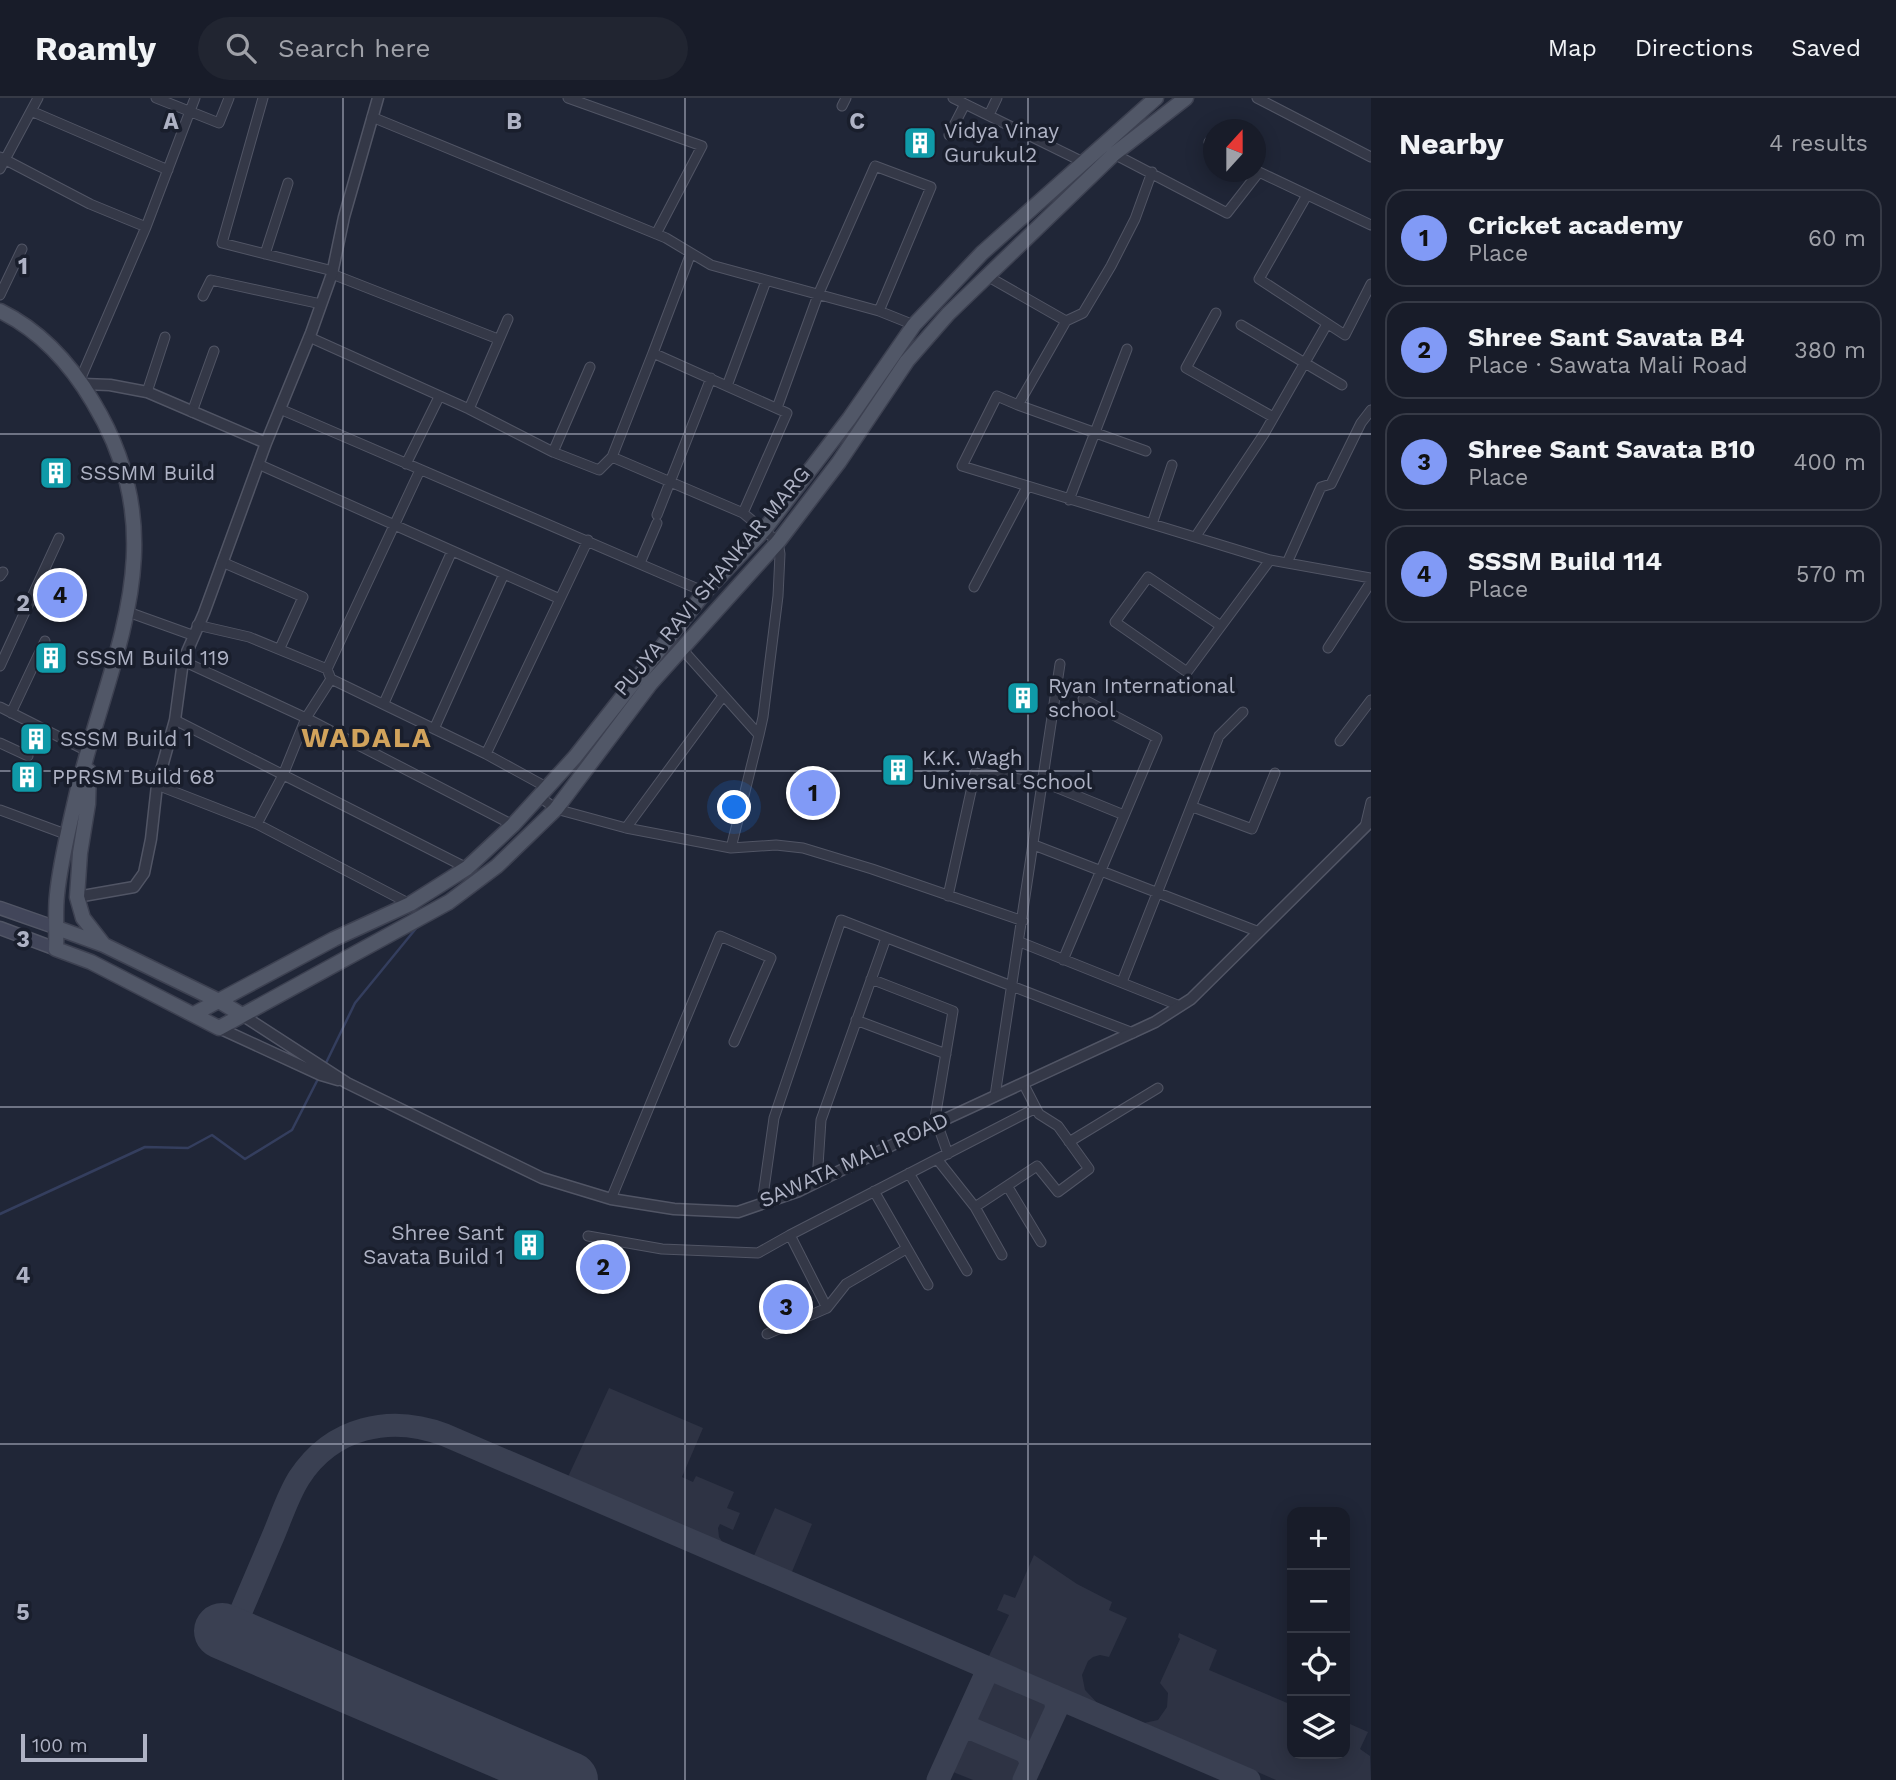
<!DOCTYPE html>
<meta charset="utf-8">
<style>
:root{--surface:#181c29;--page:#212531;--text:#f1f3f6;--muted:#9fa1a8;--line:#363a46;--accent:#819af6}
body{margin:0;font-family:"Work Sans",sans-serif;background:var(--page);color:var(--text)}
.controls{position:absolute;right:21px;bottom:21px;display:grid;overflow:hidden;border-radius:14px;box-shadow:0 4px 18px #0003}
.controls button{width:63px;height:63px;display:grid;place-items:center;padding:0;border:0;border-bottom:2px solid var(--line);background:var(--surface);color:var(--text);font:35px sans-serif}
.compass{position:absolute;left:1203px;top:21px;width:63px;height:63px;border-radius:50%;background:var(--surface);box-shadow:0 4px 18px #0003;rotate:21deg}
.scale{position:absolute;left:21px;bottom:18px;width:126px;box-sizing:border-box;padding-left:7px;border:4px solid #aeb2c4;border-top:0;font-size:19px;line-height:24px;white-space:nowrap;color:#aeb2c4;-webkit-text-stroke:5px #191e2c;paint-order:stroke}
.you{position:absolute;left:735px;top:710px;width:24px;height:24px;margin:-18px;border:5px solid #fff;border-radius:50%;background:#1a73e8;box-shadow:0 0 0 10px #1a73e833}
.badge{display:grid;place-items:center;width:46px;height:46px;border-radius:50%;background:var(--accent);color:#111;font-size:23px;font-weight:700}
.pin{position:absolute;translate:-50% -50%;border:4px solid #fff;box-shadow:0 2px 7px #0006}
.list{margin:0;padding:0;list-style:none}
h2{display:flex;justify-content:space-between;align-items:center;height:91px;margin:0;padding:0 28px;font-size:30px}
h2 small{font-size:23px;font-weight:400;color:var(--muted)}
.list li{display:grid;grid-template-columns:46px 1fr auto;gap:21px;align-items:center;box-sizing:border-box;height:98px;margin:0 14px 14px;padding:0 14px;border:2px solid var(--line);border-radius:21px}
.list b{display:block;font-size:26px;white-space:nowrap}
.list p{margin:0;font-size:23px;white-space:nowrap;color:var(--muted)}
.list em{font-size:23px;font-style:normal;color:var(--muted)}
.icon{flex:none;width:38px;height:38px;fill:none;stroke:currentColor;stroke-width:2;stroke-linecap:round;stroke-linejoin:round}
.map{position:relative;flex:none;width:1371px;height:1682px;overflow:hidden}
header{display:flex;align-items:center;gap:42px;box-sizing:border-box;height:98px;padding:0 35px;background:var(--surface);border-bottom:2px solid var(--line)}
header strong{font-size:33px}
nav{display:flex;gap:38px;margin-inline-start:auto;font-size:24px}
.search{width:490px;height:63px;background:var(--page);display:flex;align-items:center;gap:18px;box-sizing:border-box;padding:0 24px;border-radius:38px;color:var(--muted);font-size:26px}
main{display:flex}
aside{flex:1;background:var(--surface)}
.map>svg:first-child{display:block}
.airport{fill:#2e3344}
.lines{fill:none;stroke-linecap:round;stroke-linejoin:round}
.stream{stroke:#343e5e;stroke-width:2.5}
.taxiway{stroke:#3a4052;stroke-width:23}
.runway{stroke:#3a4052;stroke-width:56}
.minor-casing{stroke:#515565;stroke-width:11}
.tertiary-casing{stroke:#515565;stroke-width:13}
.secondary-casing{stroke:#515565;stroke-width:15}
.primary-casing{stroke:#3d4151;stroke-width:17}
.minor{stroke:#343847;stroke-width:9}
.tertiary{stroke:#343847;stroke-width:10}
.secondary{stroke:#42465a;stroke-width:12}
.primary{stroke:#515767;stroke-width:14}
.grid{fill:none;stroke:#aeb2c4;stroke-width:2;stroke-opacity:0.55}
.labels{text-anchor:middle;stroke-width:7;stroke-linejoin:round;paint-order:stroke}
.poi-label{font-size:21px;fill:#aeb2c4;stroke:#191e2c;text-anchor:start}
.street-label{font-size:21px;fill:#aeb2c4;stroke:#191e2c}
.district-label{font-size:28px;font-weight:bold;letter-spacing:2px;fill:#d1a35c;stroke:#191e2c}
.grid-label{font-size:23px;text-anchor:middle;font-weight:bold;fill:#aeb2c4;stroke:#191e2c;stroke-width:7;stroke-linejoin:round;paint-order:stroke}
</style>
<header>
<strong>Roamly</strong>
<div class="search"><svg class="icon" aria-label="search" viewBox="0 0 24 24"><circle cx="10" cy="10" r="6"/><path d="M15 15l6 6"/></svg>Search here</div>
<nav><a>Map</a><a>Directions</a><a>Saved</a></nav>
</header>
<main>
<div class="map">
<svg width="1371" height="1682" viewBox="0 0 1371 1682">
<rect width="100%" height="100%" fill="#202637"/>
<!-- airport -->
<path class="airport" d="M609,1290L703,1330L682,1379L693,1384L696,1378L734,1394L727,1410L740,1415L733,1432L720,1426L718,1430L719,1439L726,1449L567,1381Z
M775,1410L812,1426L791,1476L753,1460Z
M1034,1457L1077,1486L1112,1504L1109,1512L1127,1520L1109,1559L1100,1557L1093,1559L1088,1563L1082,1577L1085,1592L1102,1610L988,1560L1009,1517L997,1512L1004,1496L1015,1500Z
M1179,1535L1217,1552L1209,1572L1292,1607V1656H1345V1636L1350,1626L1368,1634L1360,1651L1370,1658L1371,1682H1276L1144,1625L1158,1622L1167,1609L1168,1595L1160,1585L1180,1541L1178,1539Z
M993,1582L1044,1604L1046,1611L1014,1682H973L953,1674Z"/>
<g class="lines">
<!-- stream -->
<path class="stream" d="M919,240L928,229
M325,967L355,905L418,828
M0,1116L145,1049L188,1050L212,1037L245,1061L292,1032L319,979"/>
<!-- taxiway -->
<path class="taxiway" d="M231,1537C244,1506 258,1474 271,1443C280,1423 287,1399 299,1380C332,1329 390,1316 445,1337L1249,1682
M960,1633L972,1631L1026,1654L1032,1665
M938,1682L985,1578L983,1568
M1024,1682L1057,1610L1054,1598"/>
<!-- runway -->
<path class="runway" d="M222,1533L570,1682"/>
<defs>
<path id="minor" d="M156,0L219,25L229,0
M263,0L222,145L333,173
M568,0L702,48L656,136
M953,0L1083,64
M1257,0L1371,59
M842,8L846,0
M31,13L168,72
M989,17L997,0
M372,19L666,140L711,167L879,213L914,227
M949,37L965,6
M1209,44L1213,47
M1114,56L1227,115L1259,74L1371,127
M0,59L90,106L146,129
M0,71L38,0
M1152,74L1135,121L1111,168L1083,215L1066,223L1018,307L997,298L962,368L1270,462L1371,480
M1307,97L1259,181L1345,237L1371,186
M265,156L288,85
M332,176L498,241
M987,178L1066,223
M0,197L22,151
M203,198L211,182L321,206
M1216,215L1186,270L1273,319
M1241,227L1342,287
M309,239L469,311L508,221
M653,255L691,155
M80,282L146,129L195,0
M727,288L766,183
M147,294L165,239
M1018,307L1146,353
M777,310L818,197L875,68L931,89L879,213
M280,311L705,494
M469,311L553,354L590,269
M192,314L214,253
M553,354L599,372L612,359L743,415L778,444L780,456L778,498L763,619L759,637
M612,359L653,255L787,315L743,415
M258,366L560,501L588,442
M406,366L439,299
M1069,402L1127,251
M657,417L711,280
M1152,426L1172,367
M1196,438L1264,336L1327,226
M222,464L303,499L280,550
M640,465L657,425
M1287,465L1321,389L1331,386L1361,325L1371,312
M0,478L3,474
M974,489L1027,389
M128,514L192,537
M197,527L249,539L327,571L420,372
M1221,528L1148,479L1115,524L1187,574L1270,462
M1328,550L1371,484
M183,563L306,620L513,727
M0,568L59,440
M327,571L331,581L486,656L548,690
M384,605L452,453
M0,609L89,654
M11,615L45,543
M175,622L467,770
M434,631L504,476
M1340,643L1371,602
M0,645L28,658
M486,656L560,501
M157,687L257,726L410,806
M540,699L556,711L626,730L731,750L759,637L682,551
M1193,709L1252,731L1275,675
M0,712L68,737
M257,726L283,677L306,620L331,581
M1365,729L1371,704
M626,730L723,598
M1034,747L1259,834
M731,750L776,747L803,750L872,771L1023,823
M948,798L975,675L1043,684L1124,717
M1020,844L1180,908
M1063,862L1157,640L1083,601
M871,881L953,913L934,1026
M1122,884L1219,638L1243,614
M856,922L946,956
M1023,985L1039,1016L1058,1028L1089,1071L1058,1094L1037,1068L975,1109L937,1061L1036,1010
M995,998L1060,566
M937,1025L948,1056
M1069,1044L1158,990
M909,1075L967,1173
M817,1083L821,1022L886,840
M1008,1089L1041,1144
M874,1093L928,1187
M611,1101L720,838L771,860L734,944
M762,1105L774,1020L841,822L1133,935
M975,1109L1002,1157
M588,1138L662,1151L758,1155L790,1137
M827,1210L790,1137L937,1061
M767,1236L827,1210L846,1186L906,1151"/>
<path id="tertiary" d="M83,286L110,287L147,294L266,345
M77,799L134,789L144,775L151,741L157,687L175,622L183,563L204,515L266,345L311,235L332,176L344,119L378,0
M242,917L347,985L542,1080L611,1101L674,1111L738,1114L799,1093L937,1025L1155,924L1191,901L1371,723
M219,930L321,977L338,982"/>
<path id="secondary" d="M0,810L57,830
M0,830L56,851"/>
<path id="primary" d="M0,213C41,233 70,265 93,304C180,448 107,560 75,703C68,734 60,766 57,797C55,815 57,833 56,851L91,864L219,930L449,804L497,768L556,711L651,585L778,444L839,364L907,263L948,216L1114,56L1186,0
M89,673L88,706L80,755L77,799L83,820L104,847L219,903L242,917
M57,830L104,847
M194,916L334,841L410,806L467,770L513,727L575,659L705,494L764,432L849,321L914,227L982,155L1156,0"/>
</defs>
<!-- minor casing -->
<use href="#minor" class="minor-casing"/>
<!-- tertiary casing -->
<use href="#tertiary" class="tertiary-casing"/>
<!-- secondary casing -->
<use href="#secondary" class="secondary-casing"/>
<!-- primary casing -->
<use href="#primary" class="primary-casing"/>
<!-- minor -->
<use href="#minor" class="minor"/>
<!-- tertiary -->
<use href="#tertiary" class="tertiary"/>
<!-- secondary -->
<use href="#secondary" class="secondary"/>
<!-- primary -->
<use href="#primary" class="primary"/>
</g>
<!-- grid -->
<path class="grid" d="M343,0V1682M685,0V1682M1028,0V1682M0,336H1371M0,673H1371M0,1009H1371M0,1346H1371"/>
<!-- icons -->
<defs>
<symbol id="building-square" viewBox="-11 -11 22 22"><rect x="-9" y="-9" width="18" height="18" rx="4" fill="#0f9aa8" stroke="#191e2c"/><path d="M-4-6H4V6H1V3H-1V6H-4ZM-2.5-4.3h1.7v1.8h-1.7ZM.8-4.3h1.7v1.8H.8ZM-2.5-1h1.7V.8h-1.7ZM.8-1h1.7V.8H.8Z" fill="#fff"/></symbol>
</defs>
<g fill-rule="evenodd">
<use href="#building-square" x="901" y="26" width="38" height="38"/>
<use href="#building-square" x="37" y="356" width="38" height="38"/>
<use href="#building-square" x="32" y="541" width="38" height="38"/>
<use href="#building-square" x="1004" y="581" width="38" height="38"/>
<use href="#building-square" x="17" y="622" width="38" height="38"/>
<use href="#building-square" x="879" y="653" width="38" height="38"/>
<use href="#building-square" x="8" y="660" width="38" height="38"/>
<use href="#building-square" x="510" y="1128" width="38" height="38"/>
</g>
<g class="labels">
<!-- poi labels -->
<g class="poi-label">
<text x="944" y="40">Vidya Vinay<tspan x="944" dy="24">Gurukul2</tspan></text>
<text x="80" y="382">SSSMM Build</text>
<text x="76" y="567">SSSM Build 119</text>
<text x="1048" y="595">Ryan International<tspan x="1048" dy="24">school</tspan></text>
<text x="60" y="648">SSSM Build 1</text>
<text x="922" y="667">K.K. Wagh<tspan x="922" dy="24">Universal School</tspan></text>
<text x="52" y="686">PPRSM Build 68</text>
<text x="504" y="1142" text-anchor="end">Shree Sant<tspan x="504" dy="24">Savata Build 1</tspan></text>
</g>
<!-- street labels -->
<g class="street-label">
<text transform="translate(712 483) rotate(-50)" y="7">PUJYA RAVI SHANKAR MARG</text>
<text transform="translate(854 1062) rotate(-24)" y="7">SAWATA MALI ROAD</text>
</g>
<!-- district labels -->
<g class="district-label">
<text x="367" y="649">WADALA</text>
</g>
</g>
<g class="grid-label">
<text x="171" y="31">A</text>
<text x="514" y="31">B</text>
<text x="857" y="31">C</text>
<text x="23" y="176">1</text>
<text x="23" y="513">2</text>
<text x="23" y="849">3</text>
<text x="23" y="1185">4</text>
<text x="23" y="1522">5</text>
</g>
</svg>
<div class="controls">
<button>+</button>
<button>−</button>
<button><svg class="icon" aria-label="locate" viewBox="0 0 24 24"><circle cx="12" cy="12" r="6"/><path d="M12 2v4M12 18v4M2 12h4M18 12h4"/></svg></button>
<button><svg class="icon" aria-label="layers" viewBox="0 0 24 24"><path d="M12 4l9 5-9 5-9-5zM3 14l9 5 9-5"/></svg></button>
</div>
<svg class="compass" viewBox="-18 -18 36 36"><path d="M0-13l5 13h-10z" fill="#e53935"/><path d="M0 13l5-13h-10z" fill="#9fa1a8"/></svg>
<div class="scale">100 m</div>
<div class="you"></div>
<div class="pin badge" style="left:813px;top:695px">1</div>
<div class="pin badge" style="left:603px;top:1169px">2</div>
<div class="pin badge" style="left:786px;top:1209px">3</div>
<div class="pin badge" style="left:60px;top:497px">4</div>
</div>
<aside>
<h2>Nearby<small>4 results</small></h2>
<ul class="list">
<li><span class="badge">1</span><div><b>Cricket academy</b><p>Place</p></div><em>60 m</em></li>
<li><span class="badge">2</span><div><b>Shree Sant Savata B4</b><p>Place · Sawata Mali Road</p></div><em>380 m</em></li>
<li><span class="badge">3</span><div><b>Shree Sant Savata B10</b><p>Place</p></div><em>400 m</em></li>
<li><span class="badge">4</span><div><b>SSSM Build 114</b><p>Place</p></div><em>570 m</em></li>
</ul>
</aside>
</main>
